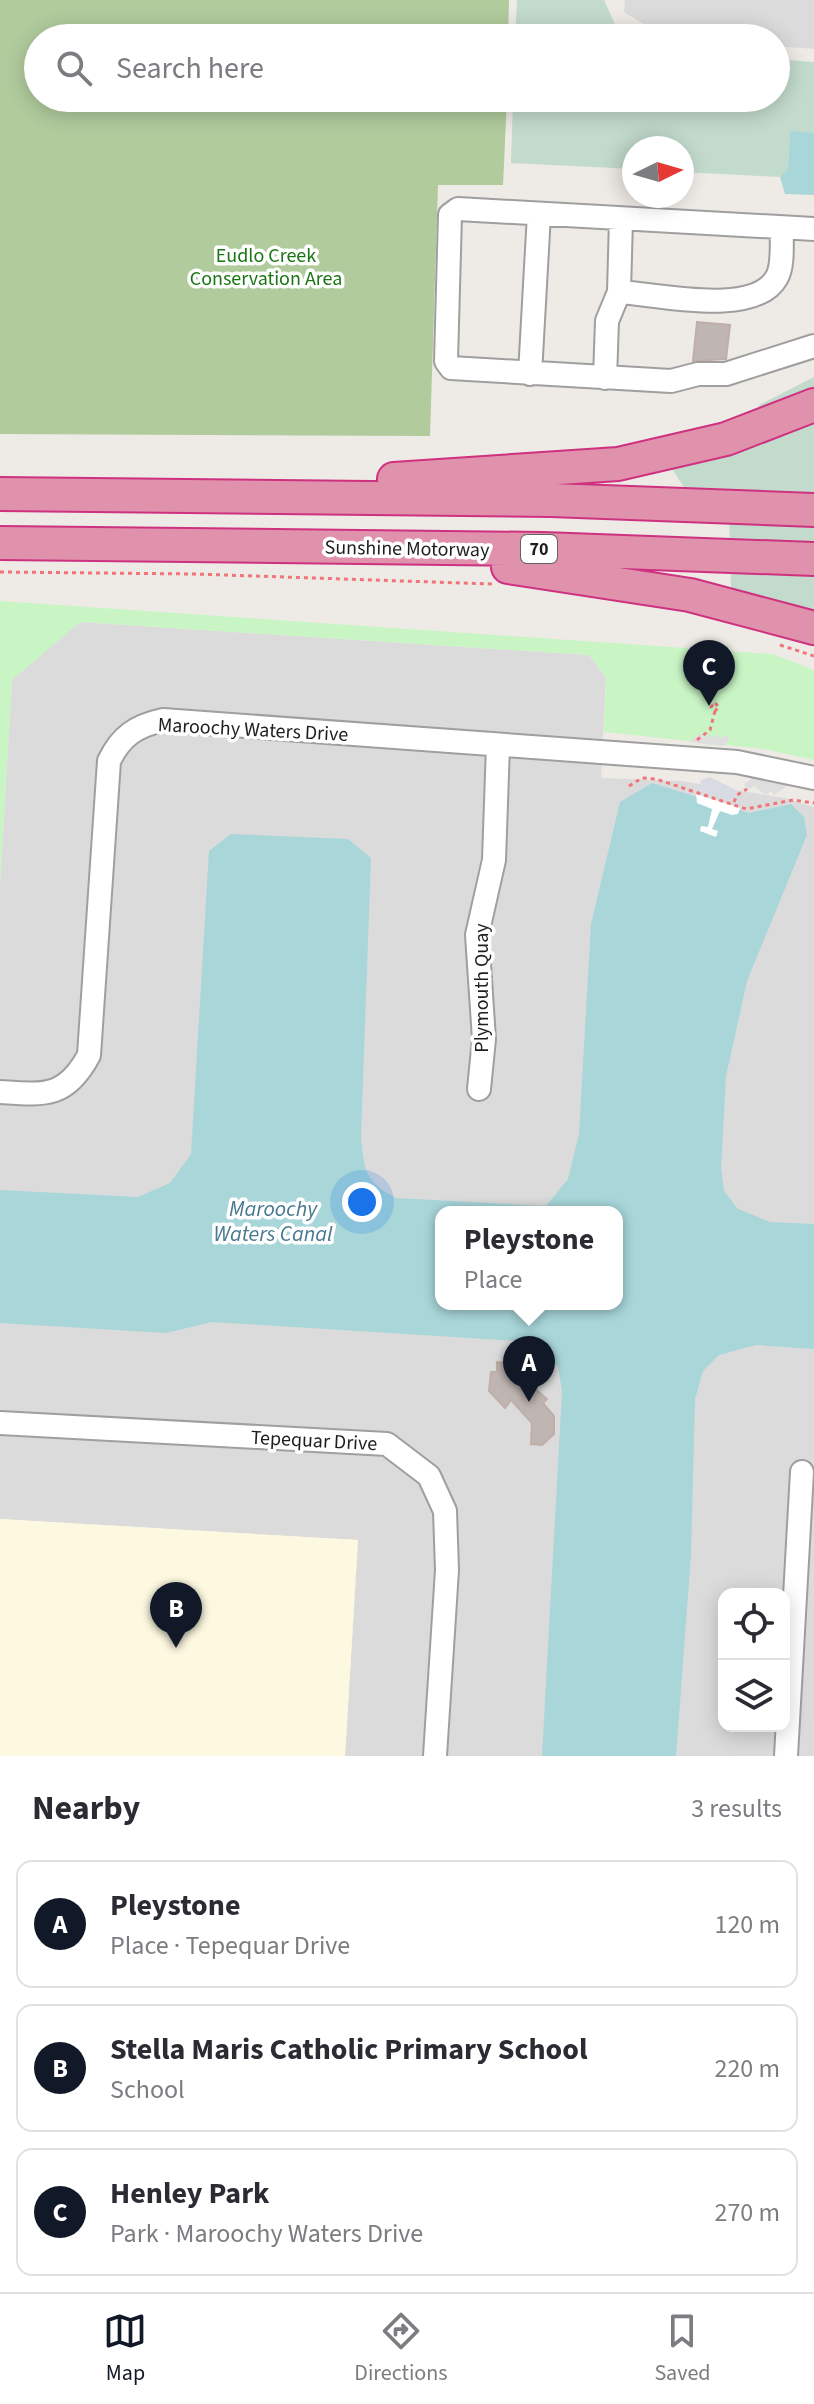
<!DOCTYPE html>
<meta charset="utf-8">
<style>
:root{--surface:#fff;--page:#f2f2f3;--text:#2b2b33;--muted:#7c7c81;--line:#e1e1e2;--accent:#111827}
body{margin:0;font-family:"Source Sans 3",sans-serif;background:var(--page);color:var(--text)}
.controls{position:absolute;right:24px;bottom:24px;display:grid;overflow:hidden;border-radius:16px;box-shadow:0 4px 20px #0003}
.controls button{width:72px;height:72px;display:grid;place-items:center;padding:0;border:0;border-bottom:2px solid var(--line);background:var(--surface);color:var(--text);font:40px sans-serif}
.compass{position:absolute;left:622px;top:136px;width:72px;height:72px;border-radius:50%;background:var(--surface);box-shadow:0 4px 20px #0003;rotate:85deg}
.you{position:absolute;left:362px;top:1202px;width:28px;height:28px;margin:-20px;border:6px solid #fff;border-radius:50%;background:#1a73e8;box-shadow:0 0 0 12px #1a73e833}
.badge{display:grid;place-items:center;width:52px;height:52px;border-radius:50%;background:var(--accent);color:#fff;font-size:26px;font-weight:700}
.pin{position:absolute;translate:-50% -66px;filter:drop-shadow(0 2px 4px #0008)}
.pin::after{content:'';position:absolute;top:42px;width:28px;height:24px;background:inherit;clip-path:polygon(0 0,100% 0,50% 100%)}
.popup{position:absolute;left:435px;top:1206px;width:188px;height:104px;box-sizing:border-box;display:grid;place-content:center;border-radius:16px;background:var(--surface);filter:drop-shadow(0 2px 6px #0005);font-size:26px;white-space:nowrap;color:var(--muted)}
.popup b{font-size:30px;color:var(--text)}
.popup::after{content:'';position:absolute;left:50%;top:100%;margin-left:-16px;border:16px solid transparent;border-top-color:var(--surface)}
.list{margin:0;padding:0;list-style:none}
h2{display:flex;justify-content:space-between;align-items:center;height:104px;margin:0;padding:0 32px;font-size:34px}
h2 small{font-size:26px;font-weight:400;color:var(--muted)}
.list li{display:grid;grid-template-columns:52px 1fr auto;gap:24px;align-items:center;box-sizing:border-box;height:128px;margin:0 16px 16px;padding:0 16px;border:2px solid var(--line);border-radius:16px}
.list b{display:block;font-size:30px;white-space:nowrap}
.list p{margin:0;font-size:26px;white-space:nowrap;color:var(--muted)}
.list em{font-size:26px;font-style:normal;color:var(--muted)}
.icon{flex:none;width:44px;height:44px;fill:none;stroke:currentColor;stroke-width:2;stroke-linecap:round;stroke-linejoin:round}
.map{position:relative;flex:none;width:814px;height:1756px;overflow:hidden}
.search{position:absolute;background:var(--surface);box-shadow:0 4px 20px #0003;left:24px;right:24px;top:24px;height:88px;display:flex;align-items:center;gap:20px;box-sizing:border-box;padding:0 28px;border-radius:44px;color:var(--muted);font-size:30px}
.sheet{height:536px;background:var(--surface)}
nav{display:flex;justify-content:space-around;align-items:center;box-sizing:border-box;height:112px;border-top:2px solid var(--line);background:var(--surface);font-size:22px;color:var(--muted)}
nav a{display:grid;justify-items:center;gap:4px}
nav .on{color:var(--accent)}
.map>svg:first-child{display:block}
.residential{fill:#dcdbdb;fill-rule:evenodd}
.education{fill:#fdf8e0}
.forest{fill:#b1cb9d}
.wetland{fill:#c3dbcc}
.park{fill:#c9f5c5}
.parking{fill:#dedede}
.plaza{fill:#d9dbe4}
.water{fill:#a8d6d9;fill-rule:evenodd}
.pier{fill:#fff}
.building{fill:#bfb5b2;stroke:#bfafa8;stroke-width:2}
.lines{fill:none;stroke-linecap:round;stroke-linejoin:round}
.minor-casing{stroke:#9f9f9f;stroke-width:26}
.highway-casing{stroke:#ce317f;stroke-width:36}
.path{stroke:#f0757b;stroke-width:3;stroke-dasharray:4 4;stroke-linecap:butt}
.minor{stroke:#fff;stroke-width:22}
.highway{stroke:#e092ad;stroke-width:32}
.labels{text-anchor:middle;stroke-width:7;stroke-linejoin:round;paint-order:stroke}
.shield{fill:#fff;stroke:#626262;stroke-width:2}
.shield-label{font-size:18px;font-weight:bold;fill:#1e1e1e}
.park-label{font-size:20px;fill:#1a7513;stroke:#fff}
.street-label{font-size:20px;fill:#1e1e1e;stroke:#fff}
.water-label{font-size:22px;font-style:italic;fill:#477890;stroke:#fff}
</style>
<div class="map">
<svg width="814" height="1756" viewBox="0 0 814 1756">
<rect width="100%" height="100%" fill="#eeeae5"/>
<!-- residential -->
<path class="residential" d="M625,0H814V49L776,46V38L663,36L624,12Z
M80,622L589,655L606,677L601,778L681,781L784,798L814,807V1756H345L358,1540L0,1519V886L12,679ZM441,1212H617V1304H441ZM724,1594H784V1726H724Z"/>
<!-- education -->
<path class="education" d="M0,1519L358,1540L345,1756H0Z"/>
<!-- forest -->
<path class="forest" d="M0,0H509L508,38H38V98H507L503,185H438L430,436L0,434Z"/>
<!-- wetland -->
<path class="wetland" d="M517,0H604L618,31L631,38H515Z
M776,59L814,62V133L790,132L788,168L780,177L682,172V148H634V169L511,163L513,98H776Z
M814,377V612L731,588L729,518L685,489L671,467L758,437L759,405Z"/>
<!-- park -->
<path class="park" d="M0,601L773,654L814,670V760L764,749L604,732L606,677L589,655L80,622L12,680L0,886Z"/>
<!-- parking -->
<path class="parking" d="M700,733L704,738L709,734L712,738L718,734L721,738L726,735L730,740L723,746L689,742Z
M755,777L790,784L774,795L771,791L766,795L754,786L748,790L744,784Z"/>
<!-- plaza -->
<path class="plaza" d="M710,777L734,789L742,804L699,790L701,780Z"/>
<!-- water -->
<path class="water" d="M790,131L814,133V195L785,194L780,177L788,168Z
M652,783L749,813L791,804L804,817L807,835L747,981L726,1076L721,1168L724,1191L738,1209L770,1222L814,1224V1349L756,1345L719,1355L703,1371L695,1399L691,1555L676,1756H542L562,1392L558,1366L520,1341L212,1322L166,1333L0,1323V1190L138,1197L170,1183L191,1154L209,851L231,834L348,839L371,858L361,1137C364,1170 365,1182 396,1198L546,1206L568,1179L579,1134L591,924L620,802ZM441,1212H617V1304H441Z"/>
<!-- pier -->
<path class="pier" d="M696,794L740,808L738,814L732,815L720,811L712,829L718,831L716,837L700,831L701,826L708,827L712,809L697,803Z"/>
<!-- building -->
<path class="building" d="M697,322L730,325L726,359L693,361Z
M523,1356H532L536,1371L527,1382L547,1399L543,1403L554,1416V1434L542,1445L531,1444L532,1423L511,1400L505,1408L489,1391L491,1372H497V1362L514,1364Z"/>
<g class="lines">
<defs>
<path id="minor" d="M814,229L458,209L450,215L446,361L451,368L671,381L698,374H726L814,346
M619,292C657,294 755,318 777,277C784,264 781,242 782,228
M530,374L539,214
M605,378L607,321L619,292L621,219
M479,1089L484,1039L477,935L494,860L498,745
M0,1092C45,1095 66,1098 89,1055L109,761C121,736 136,726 163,720L737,762L814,778
M0,1423L387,1444L429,1476L445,1511L447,1570L435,1756
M786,1756L802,1472"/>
<path id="highway" d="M394,479L618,464L726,439L814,405
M0,494L551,500L814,510
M0,543L543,549L814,559
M508,567L690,595L814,628"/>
</defs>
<!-- minor casing -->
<use href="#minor" class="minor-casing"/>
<!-- highway casing -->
<use href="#highway" class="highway-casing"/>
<!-- path -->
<path class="path" d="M0,572L195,574L492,584
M780,645L814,656
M715,703L719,707L715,711L711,707Z
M697,740L710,730L715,711
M629,786L642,778L656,779L746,809L793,800L814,803
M734,802L737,795L747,789"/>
<!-- minor -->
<use href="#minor" class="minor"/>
<!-- highway -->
<use href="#highway" class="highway"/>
</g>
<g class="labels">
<!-- shield labels -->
<rect class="shield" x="521" y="535" width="36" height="28" rx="6"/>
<g class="shield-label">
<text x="539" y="555">70</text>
</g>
<!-- park labels -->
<g class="park-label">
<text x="266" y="262">Eudlo Creek<tspan x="266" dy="23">Conservation Area</tspan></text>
</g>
<!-- street labels -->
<g class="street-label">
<text transform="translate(407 548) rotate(1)" y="7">Sunshine Motorway</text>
<text transform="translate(253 729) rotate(3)" y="7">Maroochy Waters Drive</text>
<text transform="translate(481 988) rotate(-90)" y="7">Plymouth Quay</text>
<text transform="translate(314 1440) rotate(3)" y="7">Tepequar Drive</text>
</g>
<!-- water labels -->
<g class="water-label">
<text x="273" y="1216">Maroochy<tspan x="273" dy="25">Waters Canal</tspan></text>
</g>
</g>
</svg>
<div class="controls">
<button><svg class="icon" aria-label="locate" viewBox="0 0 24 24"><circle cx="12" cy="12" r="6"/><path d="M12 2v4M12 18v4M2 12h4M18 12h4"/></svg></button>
<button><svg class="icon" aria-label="layers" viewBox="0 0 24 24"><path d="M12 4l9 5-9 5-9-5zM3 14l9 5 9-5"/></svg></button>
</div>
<svg class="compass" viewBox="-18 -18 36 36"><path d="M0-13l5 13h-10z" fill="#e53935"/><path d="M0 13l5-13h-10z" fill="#7c7c81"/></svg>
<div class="you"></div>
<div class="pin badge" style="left:529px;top:1402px">A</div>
<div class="popup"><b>Pleystone</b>Place</div>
<div class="pin badge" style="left:176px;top:1648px">B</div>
<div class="pin badge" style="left:709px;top:706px">C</div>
<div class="search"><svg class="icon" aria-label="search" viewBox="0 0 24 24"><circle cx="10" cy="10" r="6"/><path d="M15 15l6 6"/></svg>Search here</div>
</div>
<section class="sheet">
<h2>Nearby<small>3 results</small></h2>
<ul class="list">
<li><span class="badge">A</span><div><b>Pleystone</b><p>Place · Tepequar Drive</p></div><em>120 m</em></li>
<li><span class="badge">B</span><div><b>Stella Maris Catholic Primary School</b><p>School</p></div><em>220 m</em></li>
<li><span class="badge">C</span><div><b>Henley Park</b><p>Park · Maroochy Waters Drive</p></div><em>270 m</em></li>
</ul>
</section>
<nav>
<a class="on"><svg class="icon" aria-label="map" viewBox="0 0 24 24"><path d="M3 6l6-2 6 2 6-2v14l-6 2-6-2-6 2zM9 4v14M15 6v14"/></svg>Map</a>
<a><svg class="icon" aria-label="directions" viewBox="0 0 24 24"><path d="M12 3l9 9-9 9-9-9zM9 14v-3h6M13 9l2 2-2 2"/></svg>Directions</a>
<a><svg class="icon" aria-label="saved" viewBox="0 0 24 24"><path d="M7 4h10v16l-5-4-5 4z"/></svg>Saved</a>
</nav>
